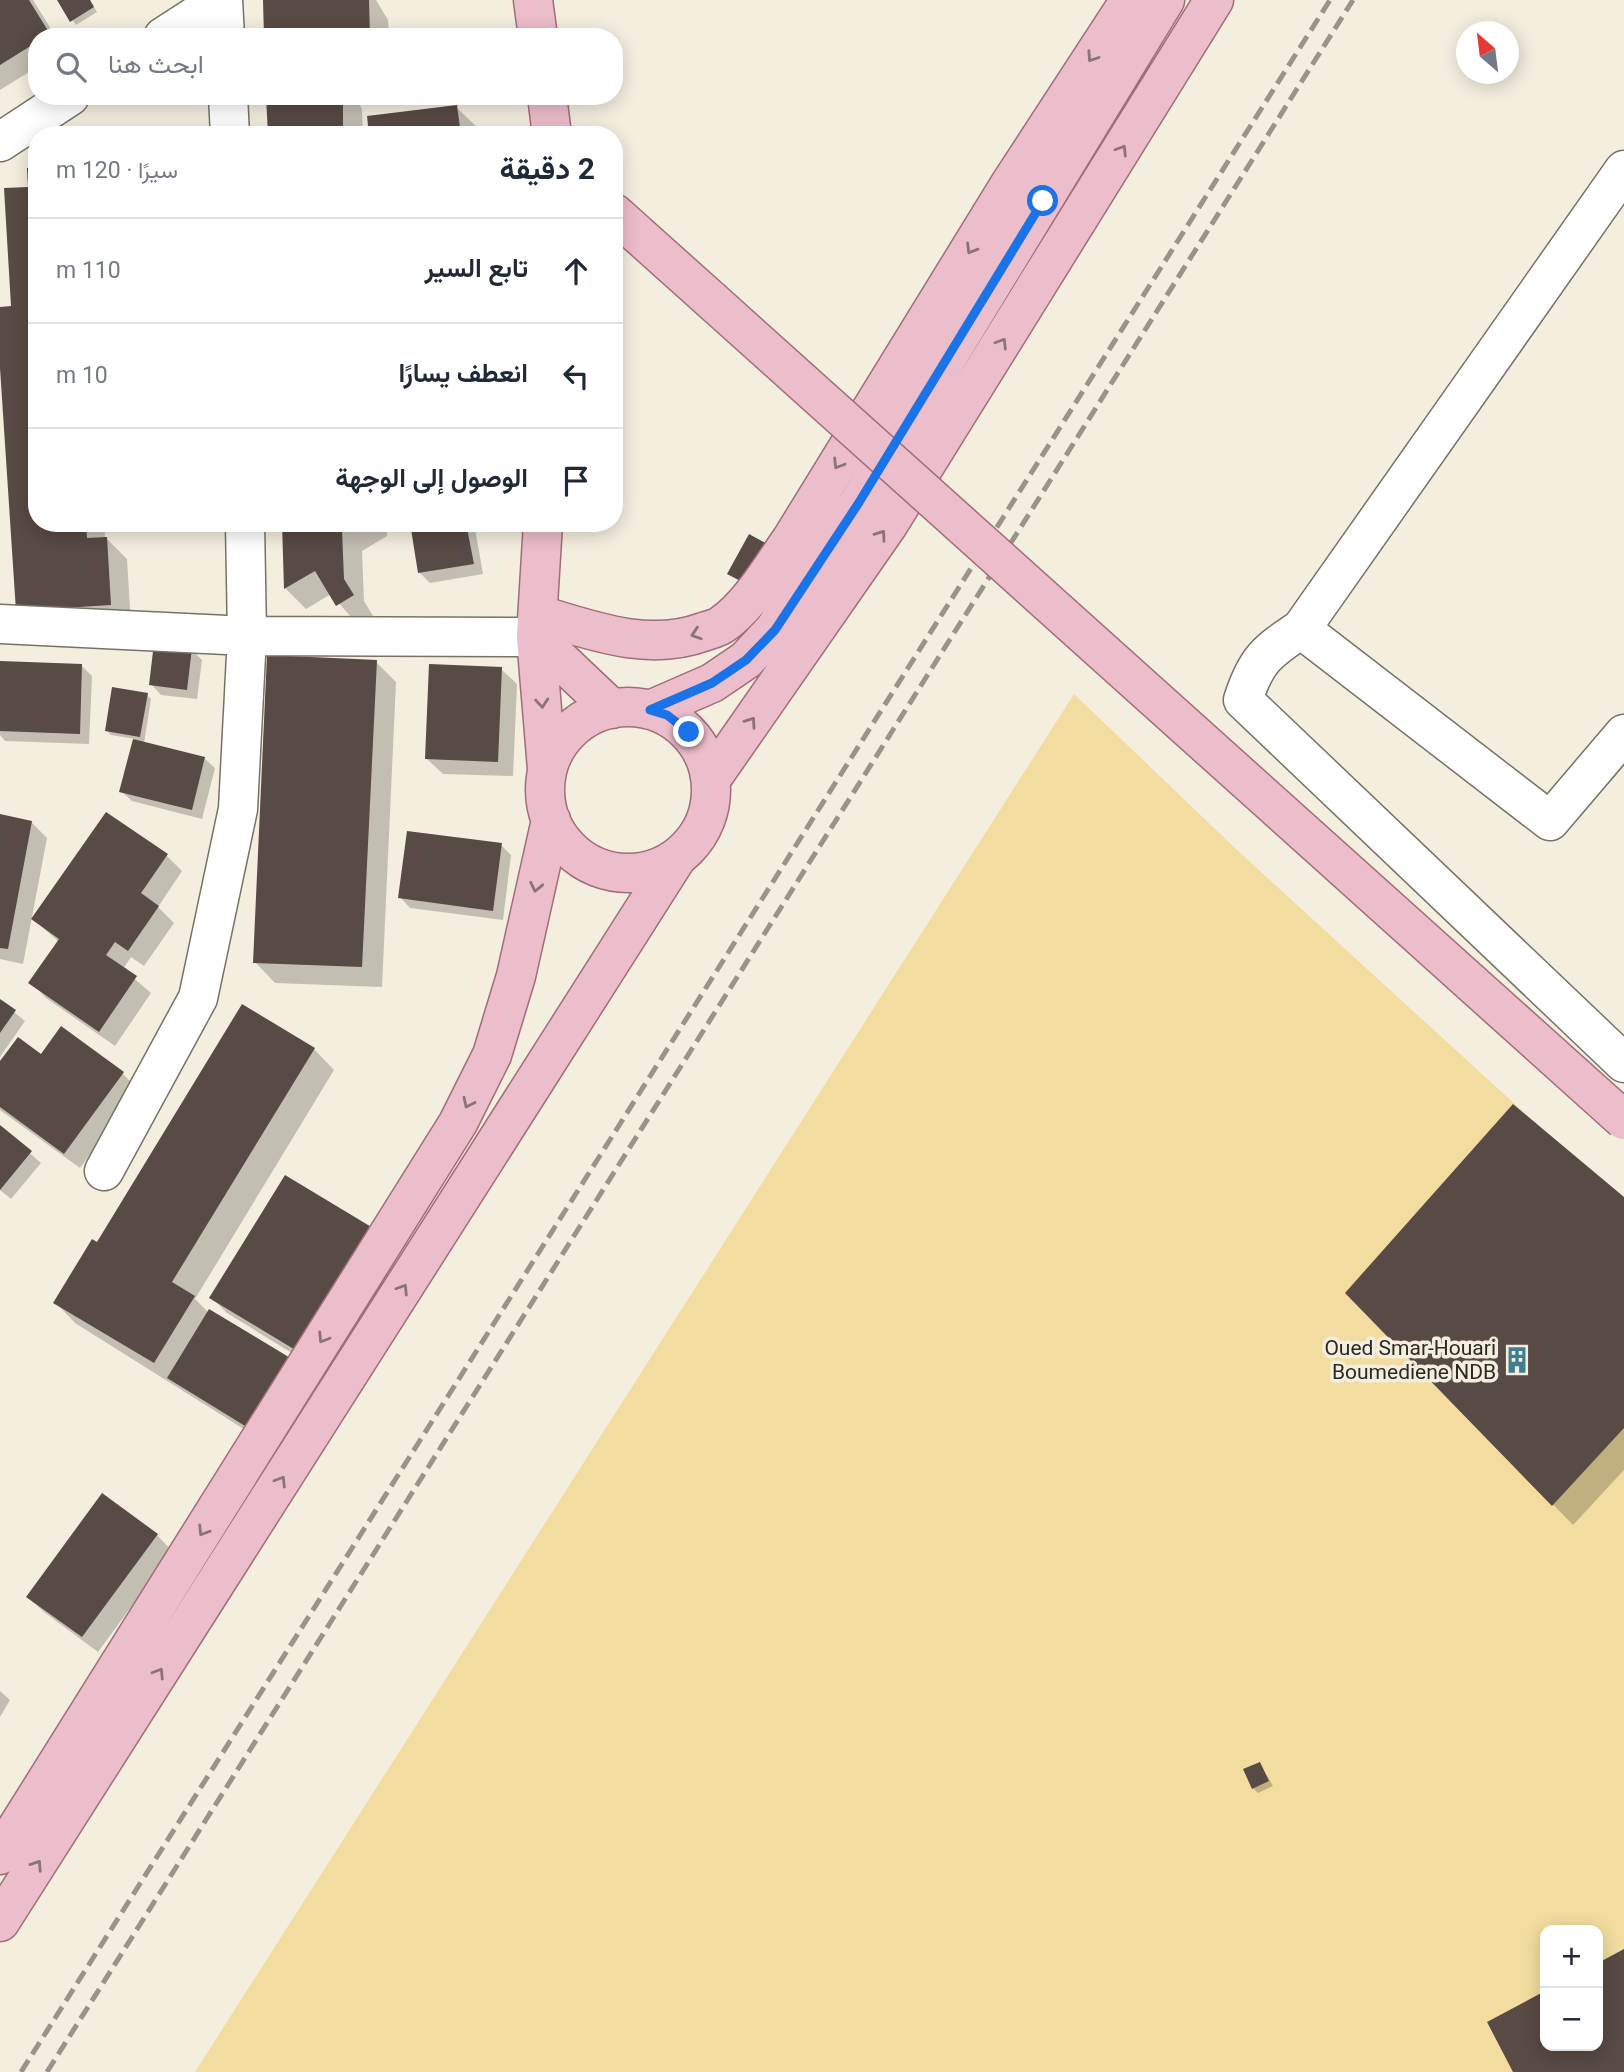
<!DOCTYPE html>
<html lang="ar">
<meta charset="utf-8">
<style>
:root{--surface:#fff;--page:#f2f2f3;--text:#1f2937;--muted:#747a83;--line:#e0e1e3}
body{margin:0;font-family:Roboto,Vazirmatn,sans-serif;background:var(--page);color:var(--text);direction:rtl}
.controls{position:absolute;right:21px;bottom:21px;display:grid;overflow:hidden;border-radius:14px;box-shadow:0 4px 18px #0003}
.controls button{width:63px;height:63px;display:grid;place-items:center;padding:0;border:0;border-bottom:2px solid var(--line);background:var(--surface);color:var(--text);font:35px sans-serif}
.compass{position:absolute;left:1456px;top:21px;width:63px;height:63px;border-radius:50%;background:var(--surface);box-shadow:0 4px 18px #0003;rotate:332deg}
.stop{position:absolute;width:21px;height:21px;margin:-16px;border:5px solid #1a73e8;border-radius:50%;background:#fff}
.stop.end{background:#1a73e8;border-color:#fff;box-shadow:0 2px 7px #0008}
.list{margin:0;padding:0;list-style:none}
h2{display:flex;justify-content:space-between;align-items:center;height:91px;margin:0;padding:0 28px;font-size:30px}
h2 small{font-size:23px;font-weight:400;color:var(--muted)}
.list li{display:grid;grid-template-columns:46px 1fr auto;gap:21px;align-items:center;box-sizing:border-box;height:105px;padding:0 28px;border-top:2px solid var(--line)}
.list b{display:block;font-size:26px;white-space:nowrap}
.list em{font-size:23px;font-style:normal;color:var(--muted)}
.icon{flex:none;width:38px;height:38px;fill:none;stroke:currentColor;stroke-width:2;stroke-linecap:round;stroke-linejoin:round}
.map{position:relative;flex:none;width:1624px;height:2072px;overflow:hidden;direction:ltr}
.search{position:absolute;background:var(--surface);box-shadow:0 4px 18px #0003;left:28px;top:28px;width:595px;height:77px;display:flex;align-items:center;gap:18px;box-sizing:border-box;padding:0 24px;border-radius:28px;color:var(--muted);font-size:26px}
.panel{position:absolute;background:var(--surface);box-shadow:0 4px 18px #0003;left:28px;top:126px;width:595px;height:406px;border-radius:28px;direction:rtl}
.map>svg:first-child{display:block}
.green{fill:#f2dc9f;fill-rule:evenodd}
.shadow{fill:#0003}
.building{fill:#584a45}
.lines{fill:none;stroke-linecap:round;stroke-linejoin:round}
.minor-casing{stroke:#767265;stroke-width:41}
.major-casing{stroke:#a06d79;stroke-width:41}
.minor{stroke:#fff;stroke-width:38}
.major{stroke:#ecbdca;stroke-width:38}
.rail{stroke:#989489;stroke-width:5;stroke-dasharray:14 7;stroke-linecap:butt}
.major-bridge-casing{stroke:#a06d79;stroke-width:41;stroke-linecap:butt}
.major-bridge{stroke:#ecbdca;stroke-width:38}
.oneway{stroke:#8c7376}
.route{stroke:#1a73e8;stroke-width:9}
.labels{text-anchor:middle;stroke-width:7;stroke-linejoin:round;paint-order:stroke}
.poi-label{font-size:21px;fill:#2b2923;stroke:#f4eedf;text-anchor:end}
</style>
<div class="map">
<svg width="1624" height="2072" viewBox="0 0 1624 2072">
<rect width="100%" height="100%" fill="#f4eedf"/>
<!-- green -->
<path class="green" d="M1074,694L1237,850L1624,1204V2072H195ZM1545,1930H1598V2046H1545Z"/>
<!-- shadow -->
<path class="shadow" d="M0,0H33L56,37H37V67L0,90Z
M59,0H90L97,12L76,25Z
M265,0H376L388,20L389,37H266Z
M268,96H354L362,109L363,135H269Z
M456,107L477,127L478,135H371Z
M0,309L37,523H104L105,537L127,559L131,625L39,630L0,334Z
M284,523H386L387,536L362,551L364,601L373,616L358,625L331,594L306,609L286,589Z
M411,523H474L483,574L430,583L420,573Z
M191,649L202,660L197,699L161,695L151,684Z
M376,662L396,682L382,987L275,983L255,962Z
M0,663L81,665L92,676L89,744L5,741L0,735Z
M501,669L517,684L513,776L443,774L427,759Z
M147,695L151,699L144,743L204,758L215,768L202,819L132,801L121,791L135,739L111,735L106,730Z
M0,816L31,822L47,838L23,964L0,959Z
M501,845L511,855L503,920L410,908L400,897Z
M167,856L182,871L158,907L174,923L144,966L131,957L123,969L151,993L115,1046L46,998L31,982L59,942L33,919Z
M0,1001L25,1021L0,1057Z
M62,1028L123,1074L138,1089L80,1168L0,1110V1064L41,1056Z
M314,1049L334,1070L195,1299L209,1313L266,1443L75,1323L55,1302L98,1244Z
M0,1127L41,1163L11,1199L0,1190Z
M1624,1199V1470L1573,1525L1348,1293Z
M371,1230L313,1366L227,1313L212,1298Z
M157,1535L172,1551L98,1652L44,1612L28,1597Z
M0,1691L10,1700L0,1717Z
M1260,1764L1273,1786L1258,1793L1253,1788Z
M1624,1951V2072H1515L1490,2023L1545,1993V2046H1598V1965Z"/>
<!-- building -->
<path class="building" d="M0,0H29L50,34L37,37V42L0,65Z
M57,0H90L94,7L70,22Z
M263,0H369L370,37H264Z
M266,96H343V135H268Z
M457,105L461,135H369L367,116Z
M27,168H37V523H86L87,538L107,537L111,605L16,611L0,368V307L11,306L4,188L28,187Z
M282,523H354L342,530L344,579L354,595L336,606L315,571L284,589Z
M410,523H466L474,564L418,573Z
M749,534L771,546L750,586L727,574Z
M154,643L192,648L187,690L149,685Z
M267,655L377,660L362,967L253,963Z
M0,661L82,664L80,734L0,731Z
M429,664L502,667L498,762L425,759Z
M112,687L148,693L140,737L105,731Z
M133,739L205,757L192,810L119,792Z
M106,812L168,854L141,893L159,906L128,951L115,942L106,955L137,976L99,1032L28,983L59,939L31,919Z
M0,814L32,821L8,949L0,948Z
M407,831L502,843L493,911L398,898Z
M0,999L16,1010L0,1033Z
M242,1004L315,1048L172,1282L195,1296L154,1363L53,1303L92,1239L97,1242Z
M61,1026L124,1072L64,1154L0,1107V1061L18,1037L41,1054Z
M1513,1104L1624,1197V1428L1552,1506L1345,1293Z
M0,1125L32,1151L0,1190Z
M285,1175L373,1228L297,1351L209,1298Z
M209,1309L292,1359L250,1429L167,1378Z
M102,1493L158,1534L82,1637L26,1597Z
M1260,1762L1269,1781L1252,1789L1243,1769Z
M1624,1949V2072H1513L1487,2022L1545,1991V2046H1598V1963Z"/>
<g class="lines">
<defs>
<path id="minor" d="M223,0L225,37
M163,37L220,0
M228,96L230,135
M0,142L70,96
M1624,170L1301,629C1266,652 1256,660 1243,700L1624,1063
M0,624L247,636L536,637
M1301,629L1550,821L1624,734
M104,1171L198,998L238,809L247,636L245,523"/>
<path id="major" d="M533,0L538,37
M547,96L552,135
M614,213L710,299
M543,523L536,637L547,769
M540,615C593,631 649,652 703,632C709,630 718,628 723,624C751,604 771,568 791,540L1010,184L1130,0
M536,637L612,709
M545 790a83 83 0 1 1 166 0a83 83 0 1 1-166 0Z
M650,710L712,683L746,660L774,630L858,504L1165,0
M712,778L888,525L1214,0
M0,1855L458,1123L492,1055L516,976L551,820
M0,1922L676,859"/>
</defs>
<!-- minor casing -->
<use href="#minor" class="minor-casing"/>
<!-- major casing -->
<use href="#major" class="major-casing"/>
<!-- minor -->
<use href="#minor" class="minor"/>
<!-- major -->
<use href="#major" class="major"/>
<!-- rail -->
<path class="rail" d="M21,2072L1330,0
M47,2072L1353,0"/>
<defs>
<path id="major-bridge" d="M710,299L1624,1120"/>
</defs>
<!-- major-bridge casing -->
<use href="#major-bridge" class="major-bridge-casing"/>
<!-- major-bridge -->
<use href="#major-bridge" class="major-bridge"/>
</g>
<!-- one-way arrows -->
<defs><path id="oneway-chevron" d="M-2-3.5L2.5 0L-2 3.5" fill="none" stroke-width="1.6" stroke-linecap="round" stroke-linejoin="round" transform="scale(1.75)"/></defs>
<g class="oneway">
<use href="#oneway-chevron" transform="translate(1092 57) rotate(124)"/>
<use href="#oneway-chevron" transform="translate(1122 150) rotate(-58)"/>
<use href="#oneway-chevron" transform="translate(971 249) rotate(121)"/>
<use href="#oneway-chevron" transform="translate(1002 343) rotate(-58)"/>
<use href="#oneway-chevron" transform="translate(838 464) rotate(122)"/>
<use href="#oneway-chevron" transform="translate(881 535) rotate(-55)"/>
<use href="#oneway-chevron" transform="translate(696 634) rotate(162)"/>
<use href="#oneway-chevron" transform="translate(542 703) rotate(85)"/>
<use href="#oneway-chevron" transform="translate(751 722) rotate(-55)"/>
<use href="#oneway-chevron" transform="translate(536 887) rotate(102)"/>
<use href="#oneway-chevron" transform="translate(468 1103) rotate(116)"/>
<use href="#oneway-chevron" transform="translate(403 1289) rotate(-58)"/>
<use href="#oneway-chevron" transform="translate(323 1338) rotate(122)"/>
<use href="#oneway-chevron" transform="translate(281 1481) rotate(-58)"/>
<use href="#oneway-chevron" transform="translate(203 1531) rotate(122)"/>
<use href="#oneway-chevron" transform="translate(159 1673) rotate(-58)"/>
<use href="#oneway-chevron" transform="translate(37 1865) rotate(-57)"/>
</g>
<g class="lines">
<!-- route -->
<path class="route" d="M689,732L667,715L650,710L712,683L746,660L775,630L858,504L1043,201"/>
</g>
<!-- icons -->
<defs>
<symbol id="building-bare" viewBox="-9 -9 18 18"><path d="M-4-6H4V6H1V3H-1V6H-4ZM-2.5-4.3h1.7v1.8h-1.7ZM.8-4.3h1.7v1.8H.8ZM-2.5-1h1.7V.8h-1.7ZM.8-1h1.7V.8H.8Z" fill="#3e7d92" stroke="#f4eedf" stroke-width="2.5" paint-order="stroke"/></symbol>
</defs>
<g fill-rule="evenodd">
<use href="#building-bare" x="1498" y="1341" width="38" height="38"/>
</g>
<g class="labels">
<!-- poi labels -->
<g class="poi-label">
<text x="1496" y="1355">Oued Smar-Houari<tspan x="1496" dy="24">Boumediene NDB</tspan></text>
</g>
</g>
</svg>
<div class="controls">
<button>+</button>
<button>−</button>
</div>
<svg class="compass" viewBox="-18 -18 36 36"><path d="M0-13l5 13h-10z" fill="#e53935"/><path d="M0 13l5-13h-10z" fill="#747a83"/></svg>
<div class="stop" style="left:1043px;top:201px"></div>
<div class="stop end" style="left:689px;top:732px"></div>
<div class="search"><svg class="icon" aria-label="search" viewBox="0 0 24 24"><circle cx="10" cy="10" r="6"/><path d="M15 15l6 6"/></svg>ابحث هنا</div>
<section class="panel">
<h2>2 دقيقة<small>سيرًا · 120 m</small></h2>
<ul class="list">
<li><svg class="icon" aria-label="ahead" viewBox="0 0 24 24"><path d="M12 20V5M6 11l6-6 6 6"/></svg><div><b>تابع السير</b></div><em>110 m</em></li>
<li><svg class="icon" aria-label="left" viewBox="0 0 24 24"><path d="M17 20v-9H6M10 6l-5 5 5 5"/></svg><div><b>انعطف يسارًا</b></div><em>10 m</em></li>
<li><svg class="icon" aria-label="arrive" viewBox="0 0 24 24"><path d="M6 21V4h12l-3 4 3 4H6"/></svg><div><b>الوصول إلى الوجهة</b></div></li>
</ul>
</section>
</div>
